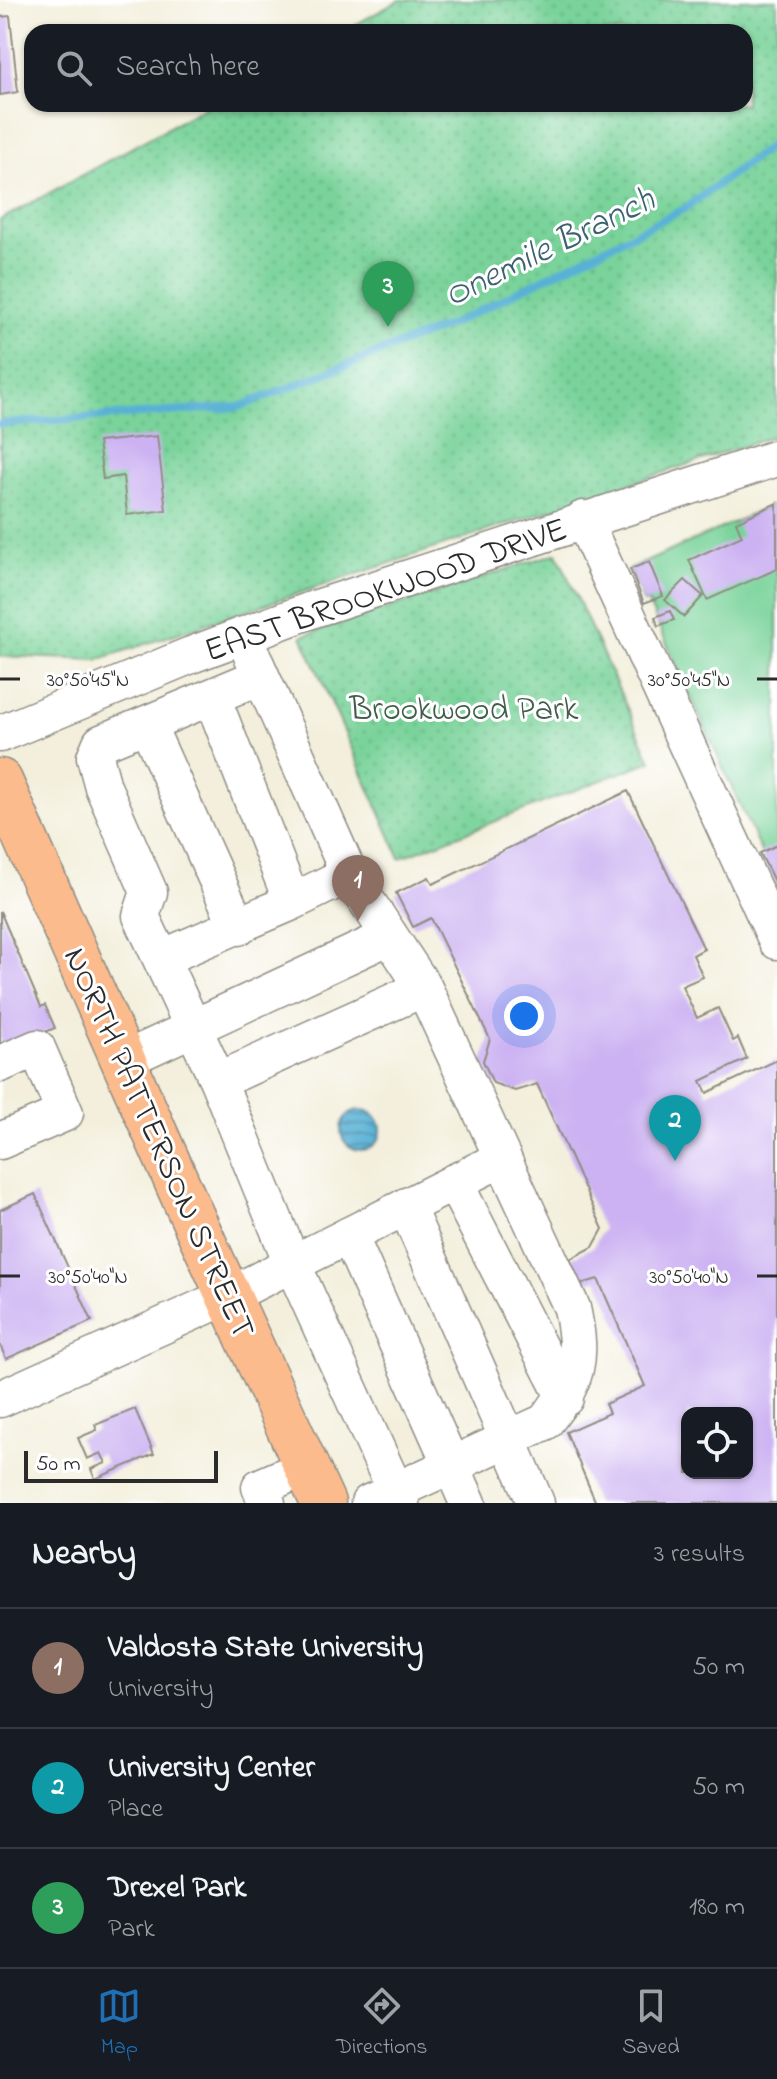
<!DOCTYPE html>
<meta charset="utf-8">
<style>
:root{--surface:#171b24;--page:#242831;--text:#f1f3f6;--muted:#9ea1a6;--line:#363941;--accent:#1f6fb2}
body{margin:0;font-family:"Indie Flower",sans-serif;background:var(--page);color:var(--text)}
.controls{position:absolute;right:24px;bottom:24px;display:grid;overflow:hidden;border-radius:16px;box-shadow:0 2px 6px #0004}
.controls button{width:72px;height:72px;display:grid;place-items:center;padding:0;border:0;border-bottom:2px solid var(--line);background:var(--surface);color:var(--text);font:40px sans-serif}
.scale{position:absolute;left:24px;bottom:20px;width:194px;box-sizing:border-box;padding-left:8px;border:4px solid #2b2b2b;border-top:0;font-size:22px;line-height:28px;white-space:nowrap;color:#2b2b2b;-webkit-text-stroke:6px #fff;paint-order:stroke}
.you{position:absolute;left:524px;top:1016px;width:28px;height:28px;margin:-20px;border:6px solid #fff;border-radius:50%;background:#1a73e8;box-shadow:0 0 0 12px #1a73e833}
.badge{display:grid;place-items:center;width:52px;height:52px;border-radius:50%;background:var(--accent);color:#fff;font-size:26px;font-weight:700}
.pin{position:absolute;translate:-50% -66px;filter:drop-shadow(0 2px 4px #0008)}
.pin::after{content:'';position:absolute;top:42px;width:28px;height:24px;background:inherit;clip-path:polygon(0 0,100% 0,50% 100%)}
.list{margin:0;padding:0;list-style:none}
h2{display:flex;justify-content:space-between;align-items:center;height:104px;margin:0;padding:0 32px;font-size:34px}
h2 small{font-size:26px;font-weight:400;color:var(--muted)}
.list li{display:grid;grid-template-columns:52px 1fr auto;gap:24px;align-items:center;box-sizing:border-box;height:120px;padding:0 32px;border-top:2px solid var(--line)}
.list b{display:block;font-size:30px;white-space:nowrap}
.list p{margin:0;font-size:26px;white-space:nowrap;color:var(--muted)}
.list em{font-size:26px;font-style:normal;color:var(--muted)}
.icon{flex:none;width:44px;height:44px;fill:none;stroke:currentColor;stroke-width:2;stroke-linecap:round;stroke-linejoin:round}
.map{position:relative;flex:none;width:777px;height:1503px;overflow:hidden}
.search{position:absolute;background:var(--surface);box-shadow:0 2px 6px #0004;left:24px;right:24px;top:24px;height:88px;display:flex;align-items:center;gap:20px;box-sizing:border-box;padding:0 28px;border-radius:24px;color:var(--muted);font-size:30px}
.sheet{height:464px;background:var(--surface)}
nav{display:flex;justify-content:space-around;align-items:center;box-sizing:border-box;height:112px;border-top:2px solid var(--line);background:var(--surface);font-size:22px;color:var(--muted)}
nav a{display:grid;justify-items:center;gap:4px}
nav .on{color:var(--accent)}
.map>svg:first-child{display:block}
.park{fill:url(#park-dots);stroke:#527f62;stroke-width:2}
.pitch{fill:#79d39a;stroke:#527f62;stroke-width:2}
.water{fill:url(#water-rules);stroke:#426e80;stroke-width:2}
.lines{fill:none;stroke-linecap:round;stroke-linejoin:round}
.stream{stroke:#58b1d5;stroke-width:8}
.building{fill:#ccb2f2;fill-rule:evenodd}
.minor-casing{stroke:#8f8d84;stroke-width:39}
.major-casing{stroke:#8f8d84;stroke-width:47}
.minor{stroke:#fff;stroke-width:36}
.major{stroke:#fbbb8d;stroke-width:44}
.ticks{fill:none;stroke:#2b2b2b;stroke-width:3}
.labels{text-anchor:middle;stroke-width:6;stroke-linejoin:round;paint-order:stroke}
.street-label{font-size:34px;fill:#2b2b2b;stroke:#fff}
.park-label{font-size:34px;fill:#425d4c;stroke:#fff}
.water-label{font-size:36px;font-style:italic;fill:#3d616f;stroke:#fff}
.ticks-label{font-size:20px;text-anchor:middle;fill:#2b2b2b;stroke:#fff;stroke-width:6;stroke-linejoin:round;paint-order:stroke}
</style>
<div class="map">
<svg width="777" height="1503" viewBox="0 0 777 1503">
<defs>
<pattern id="park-dots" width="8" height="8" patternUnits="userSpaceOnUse" patternTransform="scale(2)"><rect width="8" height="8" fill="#79d39a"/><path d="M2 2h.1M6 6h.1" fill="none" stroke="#69b585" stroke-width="1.8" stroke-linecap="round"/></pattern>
<pattern id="water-rules" width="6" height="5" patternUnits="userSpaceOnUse" patternTransform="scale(2)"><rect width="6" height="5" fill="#58b1d5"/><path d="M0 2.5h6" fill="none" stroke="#4990ad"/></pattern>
</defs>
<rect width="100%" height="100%" fill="#fff"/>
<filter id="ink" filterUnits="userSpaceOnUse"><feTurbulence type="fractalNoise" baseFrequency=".0125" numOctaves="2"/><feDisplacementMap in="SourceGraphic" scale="16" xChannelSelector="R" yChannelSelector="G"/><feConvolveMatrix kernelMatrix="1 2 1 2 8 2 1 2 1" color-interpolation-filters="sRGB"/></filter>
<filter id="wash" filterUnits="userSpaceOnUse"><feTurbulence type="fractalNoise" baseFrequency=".006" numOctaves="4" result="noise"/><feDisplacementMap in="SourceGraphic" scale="32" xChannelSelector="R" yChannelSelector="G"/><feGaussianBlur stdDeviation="1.8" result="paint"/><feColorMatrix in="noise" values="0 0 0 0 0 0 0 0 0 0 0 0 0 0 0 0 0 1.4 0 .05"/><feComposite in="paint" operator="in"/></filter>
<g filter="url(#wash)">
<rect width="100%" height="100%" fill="#f3efdc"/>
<!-- park -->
<path class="park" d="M400,0H777V435L97,660L0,656V220L211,104H745V32H342Z
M557,553L651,761L400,858L302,636Z"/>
<!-- pitch -->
<path class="pitch" d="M777,503V887L648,602L644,603L630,569Z"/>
<!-- water -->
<path class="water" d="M341 1130a20 20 0 1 1 40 0a20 20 0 1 1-40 0Z"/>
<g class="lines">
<!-- stream -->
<path class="stream" d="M0,424L239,407L452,324L684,209L777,141"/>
</g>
<g id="blocks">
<!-- building -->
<path class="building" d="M10,16L18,92L0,95V17Z
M157,436L166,510L127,515L123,476L103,479L98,442Z
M777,503V569L707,600L689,560L742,536L736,522Z
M649,562L663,596L644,603L630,569Z
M685,580L703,596L684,617L665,600Z
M670,611L674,620L658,626L655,617Z
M628,791L704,949L693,955L703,977L682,986L697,1018L718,1008L733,1041L738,1038L747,1059L701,1081L707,1093L777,1060V1503H596L566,1432L609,1413L605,1404L645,1386L598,1279L581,1284L570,1259L593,1247L603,1229L537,1084L515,1091L493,1083L483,1061L490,1039L431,918L413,927L396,893L429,877L433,884ZM687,1413H747V1473H687Z
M777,845V887L760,853Z
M0,911L41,1007L45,1005L55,1028L15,1045L0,1046Z
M35,1194L92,1321L6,1359L0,1345V1210Z
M135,1409L154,1454L95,1479L91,1469L106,1463L101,1453L87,1459L78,1438L97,1430L95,1425Z"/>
</g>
</g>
<g filter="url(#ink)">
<use href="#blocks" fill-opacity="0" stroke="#8f8d84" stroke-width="2"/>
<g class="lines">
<defs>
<path id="minor" d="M583,519L777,941
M243,635L349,874L424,988L572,1308C583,1360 578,1381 545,1422L369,1503
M261,676L101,743L95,757L103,787L149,892L141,916L218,1081L292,1263L401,1503
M212,697L292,902
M147,724L238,927
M0,734L191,655L314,609L777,458
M162,958L292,902L349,874
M124,1060L390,936
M0,1064L37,1048L65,1113L0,1141
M218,1081L424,988
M454,1182L565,1398
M406,1206L536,1503
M349,1235L468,1503
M0,1399L228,1296L503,1158
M267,1503L260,1487L306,1467"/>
<path id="major" d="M0,781L186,1203L323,1503"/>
</defs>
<!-- minor casing -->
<use href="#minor" class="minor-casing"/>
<!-- major casing -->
<use href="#major" class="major-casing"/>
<!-- minor -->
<use href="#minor" class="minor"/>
<!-- major -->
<use href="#major" class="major"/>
</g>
</g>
<!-- ticks -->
<path class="ticks" d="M0,679H20M757,679H777M0,1276H20M757,1276H777"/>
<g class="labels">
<!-- street labels -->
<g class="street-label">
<text transform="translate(385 588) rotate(-19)" y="12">EAST BROOKWOOD DRIVE</text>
<text transform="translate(161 1142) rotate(66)" y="12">NORTH PATTERSON STREET</text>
</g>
<!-- park labels -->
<g class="park-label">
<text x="464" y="719">Brookwood Park</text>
</g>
<!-- water labels -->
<g class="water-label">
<text transform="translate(548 245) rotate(-26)" y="13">Onemile Branch</text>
</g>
</g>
<g class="ticks-label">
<text x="88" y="686">30°50'45"N</text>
<text x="689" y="686">30°50'45"N</text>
<text x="88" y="1283">30°50'40"N</text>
<text x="689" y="1283">30°50'40"N</text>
</g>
</svg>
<div class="controls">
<button><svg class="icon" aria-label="locate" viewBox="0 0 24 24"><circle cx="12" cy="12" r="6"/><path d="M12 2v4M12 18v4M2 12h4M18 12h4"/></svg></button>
</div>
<div class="scale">50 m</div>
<div class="you"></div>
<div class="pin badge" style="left:358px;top:921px;background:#8d6e63">1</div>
<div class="pin badge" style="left:675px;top:1161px;background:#0f9aa8">2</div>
<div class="pin badge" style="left:388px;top:327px;background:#2e9e5b">3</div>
<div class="search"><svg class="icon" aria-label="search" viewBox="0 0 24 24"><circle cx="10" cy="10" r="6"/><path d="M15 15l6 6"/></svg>Search here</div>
</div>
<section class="sheet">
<h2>Nearby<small>3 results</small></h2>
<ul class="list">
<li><span class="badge" style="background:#8d6e63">1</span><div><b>Valdosta State University</b><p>University</p></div><em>50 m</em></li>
<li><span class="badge" style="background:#0f9aa8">2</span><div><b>University Center</b><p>Place</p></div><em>50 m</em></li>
<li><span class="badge" style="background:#2e9e5b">3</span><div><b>Drexel Park</b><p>Park</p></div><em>180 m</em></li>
</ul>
</section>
<nav>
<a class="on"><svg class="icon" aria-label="map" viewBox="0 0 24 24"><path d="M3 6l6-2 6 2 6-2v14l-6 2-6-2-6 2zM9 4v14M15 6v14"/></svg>Map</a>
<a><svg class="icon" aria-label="directions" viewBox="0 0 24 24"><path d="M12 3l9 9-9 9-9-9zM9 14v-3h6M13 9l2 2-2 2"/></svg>Directions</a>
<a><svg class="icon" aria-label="saved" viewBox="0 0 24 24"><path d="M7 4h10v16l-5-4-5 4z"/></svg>Saved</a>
</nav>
